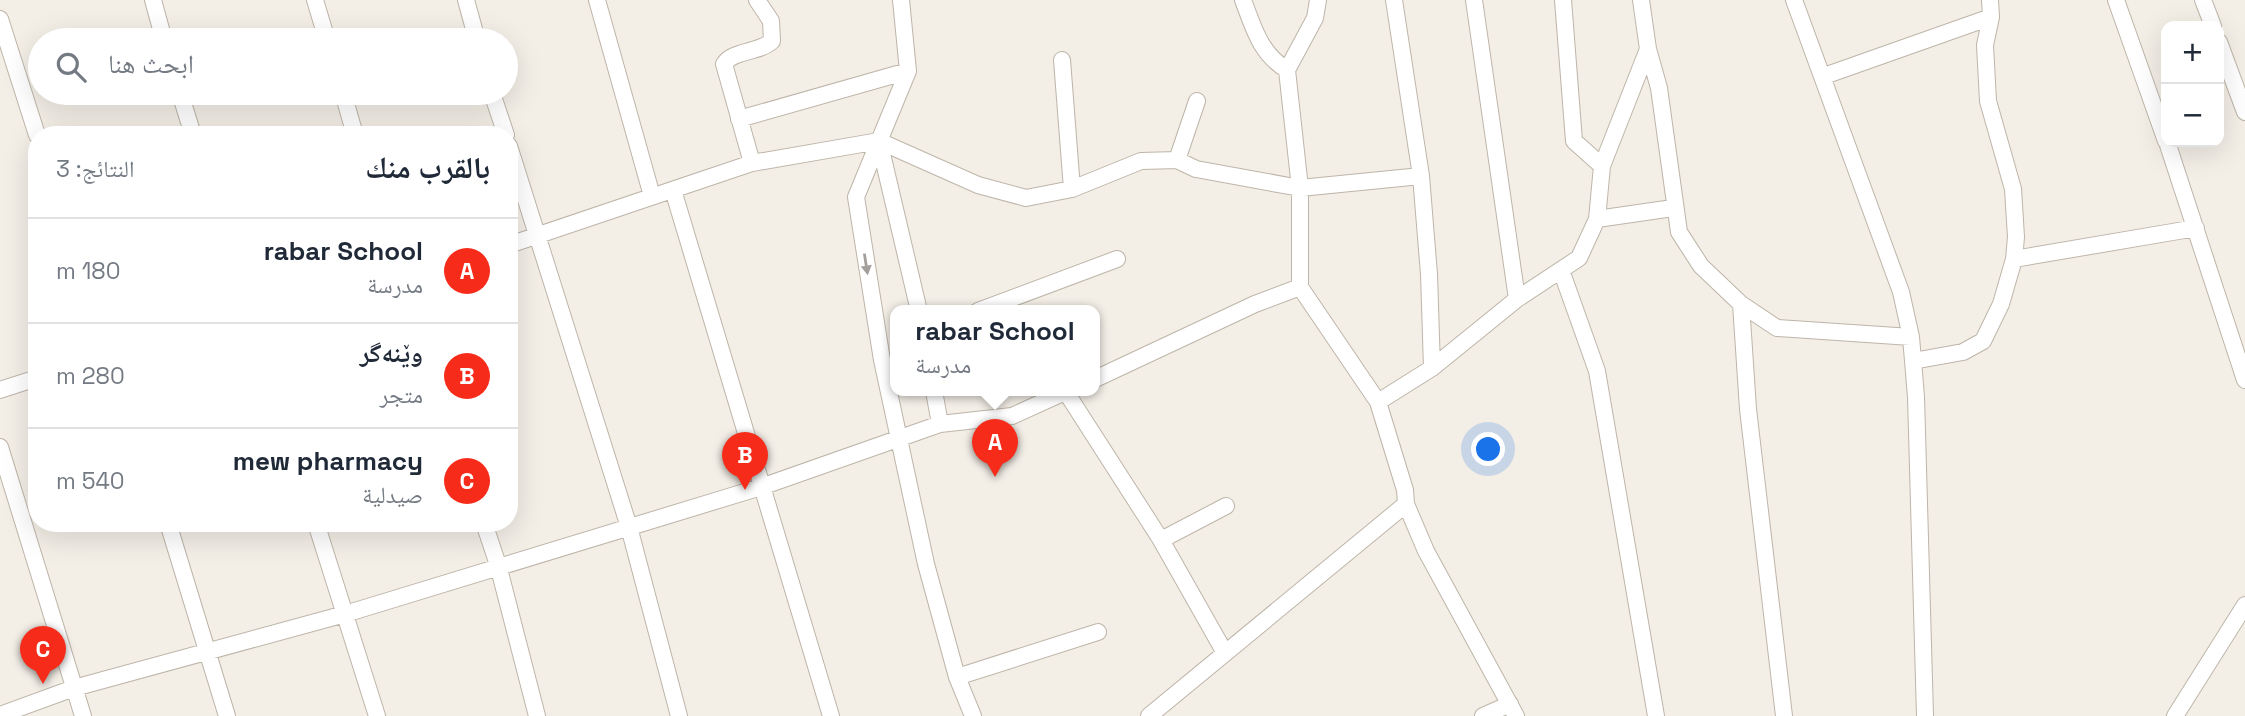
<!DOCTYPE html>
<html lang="ar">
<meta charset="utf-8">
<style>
:root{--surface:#fff;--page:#f2f2f3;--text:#1f2937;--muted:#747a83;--line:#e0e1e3;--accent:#f62b19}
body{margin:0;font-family:"Space Grotesk","Noto Naskh Arabic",sans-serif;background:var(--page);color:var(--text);direction:rtl}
.controls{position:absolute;right:21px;top:21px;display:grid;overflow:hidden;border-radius:14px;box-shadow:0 7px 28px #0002}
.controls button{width:63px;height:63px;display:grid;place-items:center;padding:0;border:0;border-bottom:2px solid var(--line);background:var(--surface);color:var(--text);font:35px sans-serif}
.you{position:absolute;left:1489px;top:450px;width:24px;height:24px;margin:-18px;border:5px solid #fff;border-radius:50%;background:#1a73e8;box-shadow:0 0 0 10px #1a73e833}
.badge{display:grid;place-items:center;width:46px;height:46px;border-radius:50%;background:var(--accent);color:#fff;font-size:23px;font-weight:700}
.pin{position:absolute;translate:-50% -58px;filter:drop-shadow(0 2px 4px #0008)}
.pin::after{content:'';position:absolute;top:37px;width:24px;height:21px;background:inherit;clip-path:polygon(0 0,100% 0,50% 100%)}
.popup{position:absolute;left:890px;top:305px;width:210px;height:91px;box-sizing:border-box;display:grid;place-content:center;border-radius:14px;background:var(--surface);filter:drop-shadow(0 2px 5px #0005);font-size:23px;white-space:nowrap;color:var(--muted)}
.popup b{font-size:26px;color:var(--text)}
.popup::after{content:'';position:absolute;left:50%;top:100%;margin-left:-14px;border:14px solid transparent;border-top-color:var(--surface)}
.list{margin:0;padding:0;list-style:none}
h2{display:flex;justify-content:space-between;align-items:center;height:91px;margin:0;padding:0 28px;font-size:30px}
h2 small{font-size:23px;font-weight:400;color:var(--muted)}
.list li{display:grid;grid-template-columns:46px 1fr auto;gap:21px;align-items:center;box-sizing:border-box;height:105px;padding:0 28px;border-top:2px solid var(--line)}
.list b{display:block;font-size:26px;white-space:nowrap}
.list p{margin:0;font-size:23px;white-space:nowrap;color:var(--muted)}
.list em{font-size:23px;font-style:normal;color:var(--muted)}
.icon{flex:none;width:38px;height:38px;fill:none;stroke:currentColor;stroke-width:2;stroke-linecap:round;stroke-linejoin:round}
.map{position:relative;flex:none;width:2245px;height:716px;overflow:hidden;direction:ltr}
.search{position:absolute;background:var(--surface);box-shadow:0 7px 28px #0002;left:28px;top:28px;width:490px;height:77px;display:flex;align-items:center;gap:18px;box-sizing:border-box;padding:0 24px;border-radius:38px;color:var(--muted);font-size:26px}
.panel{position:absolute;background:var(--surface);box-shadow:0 7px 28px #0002;left:28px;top:126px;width:490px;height:406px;border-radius:28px;direction:rtl}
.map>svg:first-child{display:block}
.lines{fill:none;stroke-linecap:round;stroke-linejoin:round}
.minor-casing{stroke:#beb5a9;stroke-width:18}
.minor{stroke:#fff;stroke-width:16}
.oneway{fill:#a29e9a}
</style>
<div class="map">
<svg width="2245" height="716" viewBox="0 0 2245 716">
<rect width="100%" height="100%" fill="#f3eee6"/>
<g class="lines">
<defs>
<path id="minor" d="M153,0L164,40
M315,0L327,40
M466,0L477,40
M597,0L652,196
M901,0L908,71L856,197L882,360L926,564L957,677L973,716
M1243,0C1254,29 1260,53 1287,70L1300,188V287L1378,402L1405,490L1406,504L1426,551L1516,716
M1394,0L1421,176L1429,274L1432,368
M1474,0L1517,299
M1563,0L1574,141L1602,166
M1794,0L1901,292L1911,337L1916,397L1925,716
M2116,0L2166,141
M2203,0L2213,26
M0,19L37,135
M2219,42L2245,112
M1648,49L1659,88L1679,232L1701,266L1741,304L1777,328L1911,337
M1062,60L1072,189
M1287,70L1315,18L1318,0
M1824,76L1991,17
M180,93L193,135
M343,93L355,135
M492,93L506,135
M739,119L908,71
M879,141L919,311
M2167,142L2245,380
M509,146L629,527L679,716
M1177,160L1196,169L1300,188L1421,176
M752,163L724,64C733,50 759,53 772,41L771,21L757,0
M673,190L831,716
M1597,219L1673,208
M509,245L752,163L879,141L978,185L1026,198L1072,189L1141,161L1177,160L1197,101
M2014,259L2196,228
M1561,270L1597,371L1656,716
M1741,304L1748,409L1784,716
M978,311L1117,259
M1913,361L1963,352L1983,341L2001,304L2014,259L2016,237L2013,189L1988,101L1985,45L1991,17L1990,0
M1095,379L1255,304L1300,287
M0,390L37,378
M934,391L940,424
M1066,392L1161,540L1225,653
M1378,402L1432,368L1517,299L1579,258L1597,219L1602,166L1648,49L1641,0
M0,447L83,716
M168,523L227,716
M316,523L377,716
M484,523L498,565L537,716
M1161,540L1226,506
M957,677L1098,632
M0,715L74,688L345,614L761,487L940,424L1012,416L1067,391
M1149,716L1406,504
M1483,716L1510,704
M2175,716L2245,605"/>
</defs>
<!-- minor casing -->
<use href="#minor" class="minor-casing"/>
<!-- minor -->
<use href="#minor" class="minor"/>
</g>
<!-- one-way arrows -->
<defs><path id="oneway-solid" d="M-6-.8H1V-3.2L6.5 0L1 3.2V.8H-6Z" transform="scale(1.75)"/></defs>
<use class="oneway" href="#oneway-solid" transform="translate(866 264) rotate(81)"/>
</svg>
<div class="controls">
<button>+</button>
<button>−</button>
</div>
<div class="you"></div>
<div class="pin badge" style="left:995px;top:477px">A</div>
<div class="popup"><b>rabar School</b>مدرسة</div>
<div class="pin badge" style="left:745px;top:490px">B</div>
<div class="pin badge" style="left:43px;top:684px">C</div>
<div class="search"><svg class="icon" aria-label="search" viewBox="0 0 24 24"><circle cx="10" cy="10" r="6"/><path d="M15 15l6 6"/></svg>ابحث هنا</div>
<section class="panel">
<h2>بالقرب منك<small>النتائج: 3</small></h2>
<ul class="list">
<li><span class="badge">A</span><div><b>rabar School</b><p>مدرسة</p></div><em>180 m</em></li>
<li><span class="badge">B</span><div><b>وێنەگر</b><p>متجر</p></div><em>280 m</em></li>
<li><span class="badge">C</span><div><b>mew pharmacy</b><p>صيدلية</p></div><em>540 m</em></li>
</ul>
</section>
</div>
